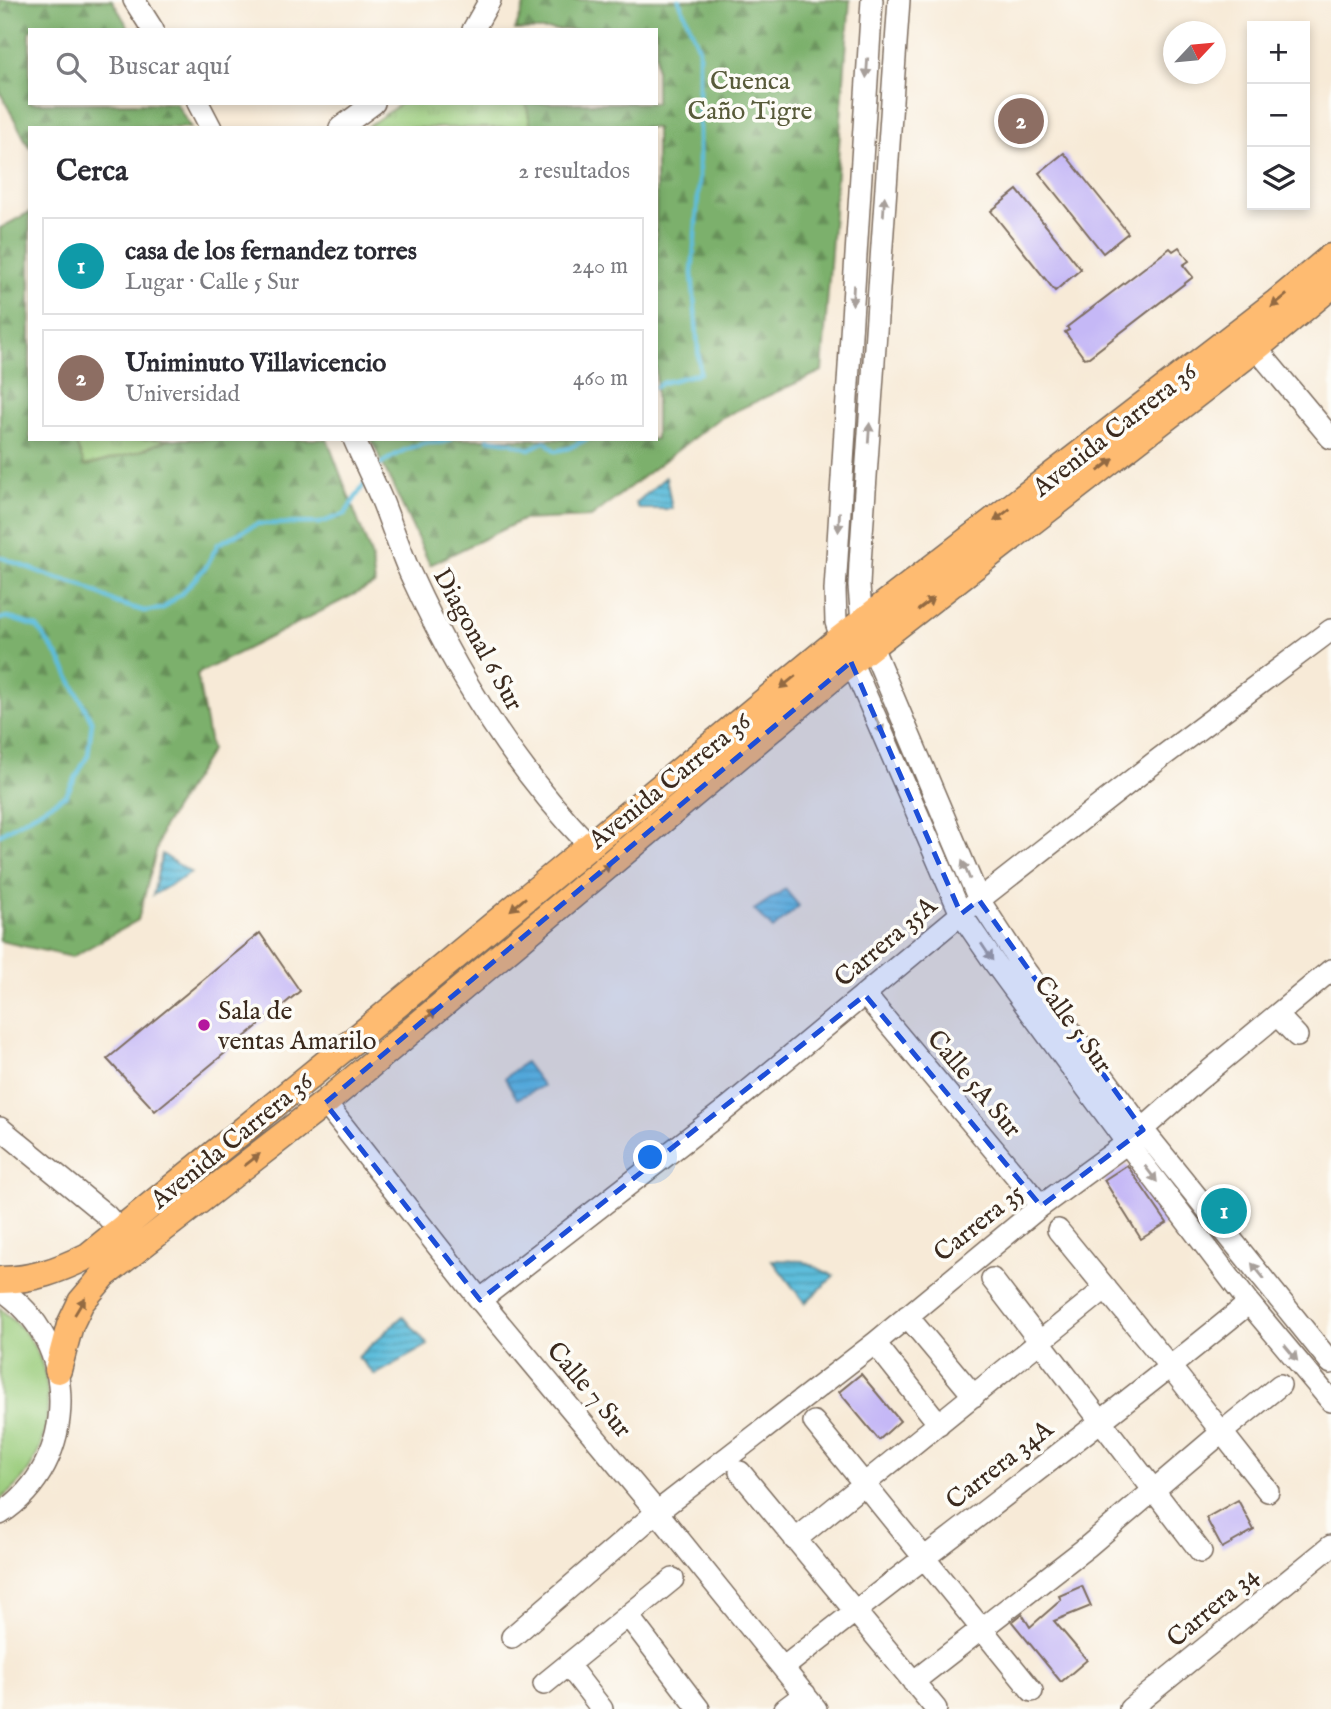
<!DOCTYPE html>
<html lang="es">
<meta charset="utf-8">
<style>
:root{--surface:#fff;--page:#f7f7f7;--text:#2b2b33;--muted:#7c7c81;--line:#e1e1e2;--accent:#b5179e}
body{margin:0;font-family:"IM FELL English",serif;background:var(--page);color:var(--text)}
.controls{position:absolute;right:21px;top:21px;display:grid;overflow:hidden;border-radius:0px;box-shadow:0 4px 10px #0003}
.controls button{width:63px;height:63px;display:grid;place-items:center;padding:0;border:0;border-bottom:2px solid var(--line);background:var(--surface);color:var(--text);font:35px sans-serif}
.compass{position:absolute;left:1163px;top:21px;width:63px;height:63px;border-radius:50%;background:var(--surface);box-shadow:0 4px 10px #0003;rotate:64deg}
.you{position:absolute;left:651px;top:1158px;width:24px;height:24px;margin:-18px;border:5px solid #fff;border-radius:50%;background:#1a73e8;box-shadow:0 0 0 10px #1a73e833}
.badge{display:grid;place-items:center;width:46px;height:46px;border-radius:50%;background:var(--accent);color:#fff;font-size:23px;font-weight:700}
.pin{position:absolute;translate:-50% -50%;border:4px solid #fff;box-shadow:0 2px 7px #0006}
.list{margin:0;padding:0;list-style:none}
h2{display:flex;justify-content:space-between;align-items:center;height:91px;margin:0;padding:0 28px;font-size:30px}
h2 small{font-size:23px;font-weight:400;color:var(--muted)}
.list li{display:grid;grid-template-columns:46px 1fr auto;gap:21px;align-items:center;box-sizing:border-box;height:98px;margin:0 14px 14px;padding:0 14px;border:2px solid var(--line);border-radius:0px}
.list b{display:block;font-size:26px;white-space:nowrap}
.list p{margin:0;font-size:23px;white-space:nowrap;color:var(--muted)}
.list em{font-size:23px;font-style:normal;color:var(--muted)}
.icon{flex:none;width:38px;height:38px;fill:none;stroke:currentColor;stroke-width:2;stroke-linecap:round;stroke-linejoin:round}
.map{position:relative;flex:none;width:1331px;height:1709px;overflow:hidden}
.search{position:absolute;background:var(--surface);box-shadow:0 4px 10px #0003;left:28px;top:28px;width:630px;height:77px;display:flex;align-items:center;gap:18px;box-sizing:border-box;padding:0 24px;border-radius:0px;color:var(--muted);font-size:26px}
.panel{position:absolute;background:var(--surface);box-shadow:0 4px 10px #0003;left:28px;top:126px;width:630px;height:315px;border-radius:0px}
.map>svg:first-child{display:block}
.green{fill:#9acc7c;stroke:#6a7b4d;stroke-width:2}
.forest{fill:url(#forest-firs);stroke:#5b6d45;stroke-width:2}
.park{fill:url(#park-tufts);stroke:#6a7b4d;stroke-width:2}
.water{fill:url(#water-rules);stroke:#4c747c;stroke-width:2}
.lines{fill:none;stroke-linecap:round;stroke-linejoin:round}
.stream{stroke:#5dbddb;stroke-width:4.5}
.building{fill:#c5b8f6}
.minor-casing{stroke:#7d6d5f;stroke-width:24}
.major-casing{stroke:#7d6d5f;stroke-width:29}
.minor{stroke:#fff;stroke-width:21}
.major{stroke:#febb71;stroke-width:26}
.oneway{fill:#a79f9a}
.oneway2{fill:#936b43}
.marked{fill:#1d4ed8;fill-opacity:0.2;stroke:#1d4ed8;stroke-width:5;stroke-dasharray:14 9;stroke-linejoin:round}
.poi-dot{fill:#b5179e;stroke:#fdfcf7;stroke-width:2.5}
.labels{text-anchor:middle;stroke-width:7;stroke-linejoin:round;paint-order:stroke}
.park-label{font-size:26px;fill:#585b3a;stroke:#fdfcf7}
.street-label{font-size:26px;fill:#3b2a1e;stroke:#fdfcf7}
.poi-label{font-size:26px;fill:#3b2a1e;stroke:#fdfcf7;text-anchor:start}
</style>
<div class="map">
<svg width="1331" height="1709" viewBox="0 0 1331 1709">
<defs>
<pattern id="forest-firs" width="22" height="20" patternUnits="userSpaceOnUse" patternTransform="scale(1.75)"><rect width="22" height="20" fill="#7bb06c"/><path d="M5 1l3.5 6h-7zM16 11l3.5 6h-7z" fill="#668f58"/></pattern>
<pattern id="park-tufts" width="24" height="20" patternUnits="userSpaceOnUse" patternTransform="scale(1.75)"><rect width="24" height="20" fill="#9acc7c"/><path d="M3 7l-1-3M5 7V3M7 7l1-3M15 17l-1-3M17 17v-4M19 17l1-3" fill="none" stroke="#86af6b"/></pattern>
<pattern id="water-rules" width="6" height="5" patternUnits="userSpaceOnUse" patternTransform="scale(1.75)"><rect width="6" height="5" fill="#5dbddb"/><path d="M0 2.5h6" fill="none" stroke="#4e9ab1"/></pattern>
</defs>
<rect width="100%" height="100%" fill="#fdfcf7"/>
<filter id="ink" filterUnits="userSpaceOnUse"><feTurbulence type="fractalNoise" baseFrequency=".0143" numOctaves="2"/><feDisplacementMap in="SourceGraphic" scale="14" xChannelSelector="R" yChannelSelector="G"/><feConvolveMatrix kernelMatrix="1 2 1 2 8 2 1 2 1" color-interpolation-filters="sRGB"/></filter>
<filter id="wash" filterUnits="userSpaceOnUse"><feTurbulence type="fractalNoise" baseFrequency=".00686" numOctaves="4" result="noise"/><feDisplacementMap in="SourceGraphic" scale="28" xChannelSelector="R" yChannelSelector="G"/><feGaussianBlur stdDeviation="1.57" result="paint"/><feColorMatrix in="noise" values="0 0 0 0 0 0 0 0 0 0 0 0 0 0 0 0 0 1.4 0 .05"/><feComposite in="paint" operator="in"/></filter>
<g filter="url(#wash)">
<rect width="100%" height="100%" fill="#f7ead7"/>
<!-- green -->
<path class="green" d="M0,1308C9,1317 19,1325 27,1335C57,1376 53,1438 24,1477C17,1486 8,1493 0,1500Z"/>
<!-- forest -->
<path class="forest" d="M0,0H112L130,30H30V103H176L191,128H30V149L0,92Z
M526,0H850L822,371L718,419L591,517L522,520L430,565L371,439H656V128H531L526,103H656V30H515Z
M30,212V439H74L85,465L134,453L169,439H327L371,555L375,584L197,674L211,750L162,829L138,920L72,957L0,941V228Z"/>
<!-- park -->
<path class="park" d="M402,103H526L531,128H365Z
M74,439H169L134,453L85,466Z"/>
<!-- water -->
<path class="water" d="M666,477L672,509H639L636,503Z
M162,854L191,873L153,895Z
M785,889L799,906L773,929L754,910Z
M525,1062L543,1086L517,1099L505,1078Z
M772,1260L803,1261L834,1276L805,1303Z
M403,1316L428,1345L375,1375L358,1357Z"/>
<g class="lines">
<!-- stream -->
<path class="stream" d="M656,387L662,383L700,373L692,273L699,184V48L679,0
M488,439L509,442L529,449L545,441L555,451L569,448L587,439
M375,469C391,456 408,446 428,443C437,442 443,444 451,439
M0,557L53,577L84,586L117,603L144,611L162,609L182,593L206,567L218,544L257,524L320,523L345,514L366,481
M0,619L7,617L37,627L60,659L92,722L88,755L66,795L0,834"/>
</g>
<g id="blocks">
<!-- building -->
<path class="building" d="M1064,153L1128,233L1103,253L1039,173Z
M1017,190L1081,269L1055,291L991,211Z
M1179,247L1189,261L1183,265L1193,277L1089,357L1084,358L1065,332L1069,330L1067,327L1170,248L1173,251Z
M260,933L300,991L155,1111L107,1059Z
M1127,1165L1167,1223L1141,1239L1104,1180Z
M861,1374L900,1421L879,1440L839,1392Z
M1238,1500L1254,1530L1222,1548L1206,1518Z
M1082,1586L1091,1606L1054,1621L1087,1660L1061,1682L1012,1622L1022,1614L1030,1627L1061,1600L1059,1596Z"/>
</g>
</g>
<g filter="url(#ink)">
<use href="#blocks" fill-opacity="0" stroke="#7d6d5f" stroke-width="2"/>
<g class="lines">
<defs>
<path id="minor" d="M134,0L153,30
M872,0L835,590L836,622L841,638L961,914L996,965L1127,1143L1249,1303L1331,1401
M899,0L860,563L859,586L862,623L979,900L1024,969L1143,1130L1331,1363
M473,30L490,0
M198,103L211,128
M340,128L374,103
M1256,348L1331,438
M354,439C363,460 374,481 383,503C392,526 400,550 410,573C455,672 513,766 589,845
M865,995L1041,1206
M1277,1015L1297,1036
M325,1103L480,1300L657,1512L816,1709
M0,1128L106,1215L120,1231
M1058,1230L1180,1379L1268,1491
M992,1279L1201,1552
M0,1289C80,1340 80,1463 0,1514
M480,1300L730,1106L961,914L1159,759L1331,630
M907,1316L974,1396
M875,1343L939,1424
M814,1422L1032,1691
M740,1472L936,1709
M795,1540L1106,1288
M629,1617L699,1709
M512,1637L657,1512L875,1343L1041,1206L1127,1143L1197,1081L1331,970
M568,1665L602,1709
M783,1668C938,1545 1097,1428 1249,1303
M913,1682L1087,1547L1222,1432L1280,1385
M544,1684L673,1579
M785,1709L805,1694
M1130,1709L1331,1546"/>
<path id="major" d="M0,1280C33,1280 59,1270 88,1256L358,1037L841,638L1277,302L1331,257
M58,1370L70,1325L81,1302L104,1275L325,1103L851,662L1256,348L1331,286"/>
</defs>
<!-- minor casing -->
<use href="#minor" class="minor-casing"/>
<!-- major casing -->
<use href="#major" class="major-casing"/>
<!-- minor -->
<use href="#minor" class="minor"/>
<!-- major -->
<use href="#major" class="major"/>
</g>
<!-- one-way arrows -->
<defs><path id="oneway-solid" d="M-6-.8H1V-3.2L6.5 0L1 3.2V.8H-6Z" transform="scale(1.75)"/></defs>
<g class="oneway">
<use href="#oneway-solid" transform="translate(867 68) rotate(94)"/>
<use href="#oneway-solid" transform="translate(884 206) rotate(-86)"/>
<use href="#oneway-solid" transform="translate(853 295) rotate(93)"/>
<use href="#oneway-solid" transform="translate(869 433) rotate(-86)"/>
<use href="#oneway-solid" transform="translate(839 522) rotate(93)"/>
<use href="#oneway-solid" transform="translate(879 725) rotate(66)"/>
<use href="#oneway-solid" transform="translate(966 870) rotate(-113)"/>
<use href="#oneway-solid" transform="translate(987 952) rotate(56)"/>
<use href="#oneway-solid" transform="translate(1151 1174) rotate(53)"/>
<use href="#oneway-solid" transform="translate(1258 1271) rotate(-129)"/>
<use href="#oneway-solid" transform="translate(1291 1353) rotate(50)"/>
</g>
<g class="oneway2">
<use href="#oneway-solid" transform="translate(1279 301) rotate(141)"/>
<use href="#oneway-solid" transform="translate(1106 465) rotate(-38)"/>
<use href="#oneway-solid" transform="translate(1002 515) rotate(142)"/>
<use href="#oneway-solid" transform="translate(926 604) rotate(-38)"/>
<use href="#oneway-solid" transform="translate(788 682) rotate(141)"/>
<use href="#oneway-solid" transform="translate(603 870) rotate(-40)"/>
<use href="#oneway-solid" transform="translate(518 904) rotate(140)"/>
<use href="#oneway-solid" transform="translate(429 1016) rotate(-40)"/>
<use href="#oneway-solid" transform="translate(252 1160) rotate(-38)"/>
<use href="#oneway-solid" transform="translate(80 1306) rotate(-59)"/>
</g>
</g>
<!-- marked area -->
<path class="marked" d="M851,662L961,914L979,900L1143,1130L1041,1206L865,995L480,1300L325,1103Z"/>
<!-- markers -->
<circle class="poi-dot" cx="204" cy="1025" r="7"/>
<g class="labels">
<!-- park labels -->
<g class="park-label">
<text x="750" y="89">Cuenca<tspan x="750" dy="30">Caño Tigre</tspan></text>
</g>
<!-- street labels -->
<g class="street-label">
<text transform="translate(1114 429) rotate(-38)" y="9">Avenida Carrera 36</text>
<text transform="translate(479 639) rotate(61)" y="9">Diagonal 6 Sur</text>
<text transform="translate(669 780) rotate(-39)" y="9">Avenida Carrera 36</text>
<text transform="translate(885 941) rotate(-40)" y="9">Carrera 35A</text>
<text transform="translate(1074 1024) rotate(54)" y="9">Calle 5 Sur</text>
<text transform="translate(975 1083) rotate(50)" y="9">Calle 5A Sur</text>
<text transform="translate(231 1140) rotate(-39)" y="9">Avenida Carrera 36</text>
<text transform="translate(978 1222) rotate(-39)" y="9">Carrera 35</text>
<text transform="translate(590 1389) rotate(50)" y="9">Calle 7 Sur</text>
<text transform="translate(999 1464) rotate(-38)" y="9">Carrera 34A</text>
<text transform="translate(1212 1606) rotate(-40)" y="9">Carrera 34</text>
</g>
<!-- poi labels -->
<g class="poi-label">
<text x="218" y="1019">Sala de<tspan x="218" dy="30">ventas Amarilo</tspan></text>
</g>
</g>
</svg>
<div class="controls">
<button>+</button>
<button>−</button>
<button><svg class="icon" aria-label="layers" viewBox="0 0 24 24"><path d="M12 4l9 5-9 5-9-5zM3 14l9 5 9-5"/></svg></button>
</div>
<svg class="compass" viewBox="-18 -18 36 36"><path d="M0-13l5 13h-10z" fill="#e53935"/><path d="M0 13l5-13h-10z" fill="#7c7c81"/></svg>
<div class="you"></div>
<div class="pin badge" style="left:1224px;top:1211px;background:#0f9aa8">1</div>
<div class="pin badge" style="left:1021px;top:121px;background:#8d6e63">2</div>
<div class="search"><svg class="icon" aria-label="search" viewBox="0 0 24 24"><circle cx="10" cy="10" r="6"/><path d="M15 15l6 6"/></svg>Buscar aquí</div>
<section class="panel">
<h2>Cerca<small>2 resultados</small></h2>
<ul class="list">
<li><span class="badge" style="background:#0f9aa8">1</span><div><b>casa de los fernandez torres</b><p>Lugar · Calle 5 Sur</p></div><em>240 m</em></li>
<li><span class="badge" style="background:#8d6e63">2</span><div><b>Uniminuto Villavicencio</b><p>Universidad</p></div><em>460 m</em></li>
</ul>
</section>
</div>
